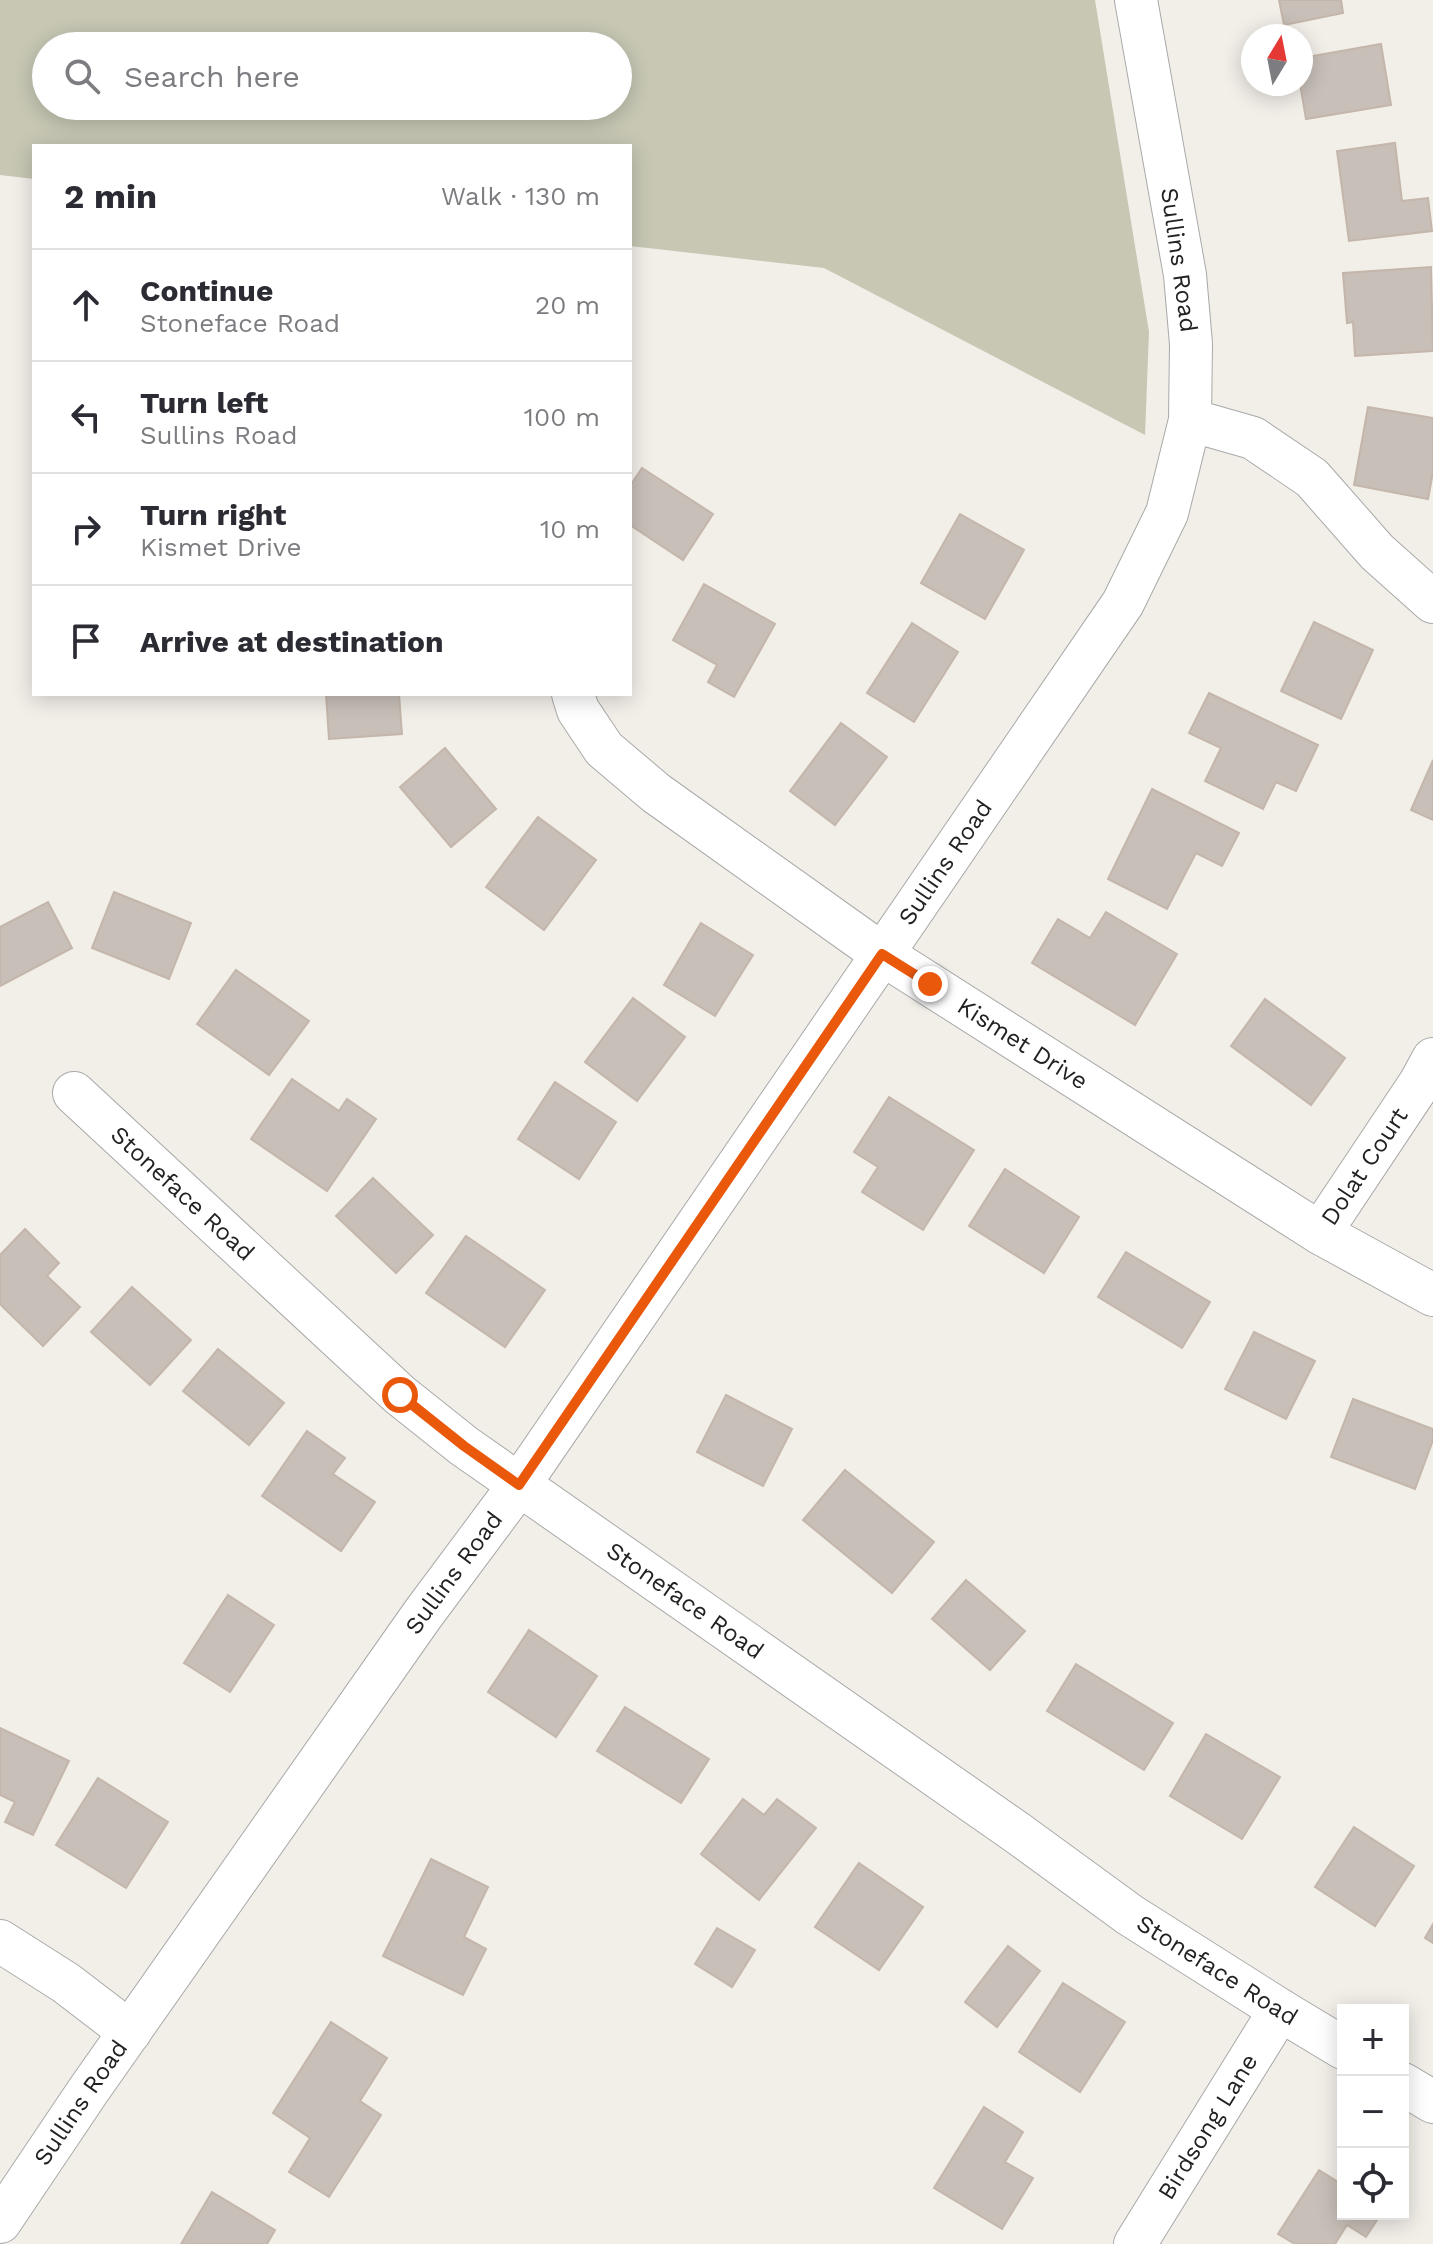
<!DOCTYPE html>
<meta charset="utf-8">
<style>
:root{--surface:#fff;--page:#f2f2f3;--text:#2b2b33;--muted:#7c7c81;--line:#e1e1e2}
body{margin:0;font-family:"Work Sans",sans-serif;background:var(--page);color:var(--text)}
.controls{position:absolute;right:24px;bottom:24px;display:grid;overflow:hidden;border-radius:0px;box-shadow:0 4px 20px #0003}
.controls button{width:72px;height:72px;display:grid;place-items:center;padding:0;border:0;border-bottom:2px solid var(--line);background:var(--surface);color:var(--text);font:40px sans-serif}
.compass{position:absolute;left:1241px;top:24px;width:72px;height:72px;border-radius:50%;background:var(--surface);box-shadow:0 4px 20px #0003;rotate:10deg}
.stop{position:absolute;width:24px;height:24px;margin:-18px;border:6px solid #ea580c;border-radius:50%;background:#fff}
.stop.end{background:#ea580c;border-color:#fff;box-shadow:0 2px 8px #0008}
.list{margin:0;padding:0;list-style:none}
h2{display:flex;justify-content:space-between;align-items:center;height:104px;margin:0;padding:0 32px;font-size:34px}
h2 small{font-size:26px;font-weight:400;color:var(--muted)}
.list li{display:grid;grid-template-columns:52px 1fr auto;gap:24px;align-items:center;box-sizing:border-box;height:112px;padding:0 32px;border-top:2px solid var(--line)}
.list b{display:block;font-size:30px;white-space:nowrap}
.list p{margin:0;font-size:26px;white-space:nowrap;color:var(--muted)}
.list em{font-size:26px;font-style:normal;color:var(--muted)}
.icon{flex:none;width:44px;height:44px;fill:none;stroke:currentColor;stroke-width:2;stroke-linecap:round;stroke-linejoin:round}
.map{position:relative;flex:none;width:1433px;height:2244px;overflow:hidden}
.search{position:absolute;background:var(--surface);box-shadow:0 4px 20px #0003;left:32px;top:32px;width:600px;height:88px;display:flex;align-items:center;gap:20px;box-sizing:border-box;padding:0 28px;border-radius:44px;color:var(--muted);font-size:30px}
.panel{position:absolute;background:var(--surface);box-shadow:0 4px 20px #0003;left:32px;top:144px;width:600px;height:552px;border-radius:0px}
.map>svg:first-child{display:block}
.construction{fill:#c7c7b4;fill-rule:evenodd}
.building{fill:#c7bfb8;stroke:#c4b6ab;stroke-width:2}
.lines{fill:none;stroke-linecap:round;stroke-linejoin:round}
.minor-casing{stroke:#a9a9a9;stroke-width:44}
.minor{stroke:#fff;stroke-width:42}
.route{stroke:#ea580c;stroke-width:10}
.labels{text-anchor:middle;stroke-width:6;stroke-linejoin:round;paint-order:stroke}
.street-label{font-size:24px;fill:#222;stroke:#fff}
</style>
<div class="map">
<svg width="1433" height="2244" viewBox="0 0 1433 2244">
<rect width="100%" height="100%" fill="#f2efe9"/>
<!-- construction -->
<path class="construction" d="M0,0H1095L1149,332L1145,435L824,268L630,246V146H34V179L0,175ZM46,46H618V106H46Z"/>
<!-- building -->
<path class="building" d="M1279,0H1341L1343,13L1284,25Z
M1381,44L1391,105L1306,119L1300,84L1301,58Z
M1395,143L1402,201L1428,198L1432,231L1349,241L1337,151Z
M1431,267L1433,351L1355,356L1353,322L1347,323L1343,273Z
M1368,407L1433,418V472L1428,499L1354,485Z
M642,468L713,514L683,560L630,525V486Z
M960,514L1024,550L985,619L921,583Z
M704,584L775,624L734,697L708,682L717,665L673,640Z
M1314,622L1373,650L1341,719L1281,691Z
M912,623L958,652L914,722L867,693Z
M1209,693L1318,745L1296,791L1276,782L1263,809L1205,781L1221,748L1189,733Z
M326,694H399L402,734L329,739Z
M841,723L887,757L835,825L790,791Z
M445,748L496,809L451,847L400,787Z
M1433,760V820L1411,810Z
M1152,789L1239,833L1222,866L1196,853L1167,909L1108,879Z
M538,817L596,860L544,930L486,887Z
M114,892L191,923L169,979L92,948Z
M48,902L72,948L0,986V927Z
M1106,912L1177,954L1135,1025L1032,963L1058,919L1090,938Z
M701,923L753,955L715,1016L664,985Z
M236,970L309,1021L269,1075L197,1024Z
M633,998L685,1037L637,1101L585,1062Z
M1265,999L1345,1058L1311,1105L1231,1046Z
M292,1079L339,1111L347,1099L376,1119L327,1191L251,1139Z
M555,1082L616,1122L579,1179L518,1139Z
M889,1097L974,1150L923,1230L862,1192L878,1167L854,1152Z
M1005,1169L1079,1217L1044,1273L969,1226Z
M373,1178L433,1235L396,1273L336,1216Z
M25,1229L59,1263L47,1276L80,1307L43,1346L0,1304V1255Z
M466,1236L545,1290L505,1347L426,1293Z
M1126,1252L1210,1302L1182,1348L1098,1297Z
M132,1287L191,1340L150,1385L91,1332Z
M1254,1332L1315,1361L1286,1419L1225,1389Z
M218,1349L284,1403L249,1445L183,1391Z
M726,1395L792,1429L763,1486L697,1452Z
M1353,1399L1433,1429V1440L1415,1489L1331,1457Z
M307,1431L345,1458L333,1474L375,1502L341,1551L262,1496Z
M845,1470L934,1542L892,1593L803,1520Z
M966,1580L1025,1631L990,1670L932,1619Z
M228,1595L274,1625L230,1692L184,1663Z
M529,1630L597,1676L556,1737L488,1692Z
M1076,1664L1173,1723L1144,1770L1047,1711Z
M625,1707L709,1759L681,1803L597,1751Z
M0,1728L69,1761L33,1835L5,1822L15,1802L0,1795Z
M1206,1734L1280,1777L1242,1839L1170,1796Z
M98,1778L168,1822L126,1888L56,1845Z
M743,1799L764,1815L777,1799L816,1828L759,1900L701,1854Z
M1354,1827L1414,1866L1375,1926L1315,1887Z
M431,1859L488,1887L464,1937L486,1949L463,1995L383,1956Z
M859,1863L923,1907L879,1970L815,1927Z
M1433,1924V1943L1425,1938Z
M717,1928L755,1950L732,1987L695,1964Z
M1008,1946L1040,1971L997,2027L965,2002Z
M1063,1983L1125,2022L1080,2092L1019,2052Z
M331,2022L387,2058L360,2101L381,2115L329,2197L289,2172L310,2138L273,2113Z
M984,2107L1023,2132L1005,2162L1033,2178L1002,2229L934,2188Z
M1319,2170L1343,2185V2214H1381L1366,2237L1347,2225L1335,2244H1295L1278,2234Z
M212,2192L275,2230L267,2244H181Z"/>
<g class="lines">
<defs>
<g id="minor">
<path d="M1190,420L1253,438L1312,478L1377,552L1433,602"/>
<path id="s1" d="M573,694L578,710L604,749L656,793L882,954L1320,1233L1433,1295"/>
<path id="s2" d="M74,1093L400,1395L464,1446L1019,1834L1130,1915L1280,2010L1343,2048"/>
<path id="s3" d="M1320,1233L1420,1083L1433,1059"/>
<path d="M0,1941L66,1983L130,2032"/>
<path d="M1403,2084L1433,2102"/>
<path id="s4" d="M0,2222L88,2091L423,1614L519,1485L1123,603L1167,513L1190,420L1191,344L1185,275L1136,0"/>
<path id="s5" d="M1135,2244L1280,2010"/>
</g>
</defs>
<!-- minor casing -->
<use href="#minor" class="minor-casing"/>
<!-- minor -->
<use href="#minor" class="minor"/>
</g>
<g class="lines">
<!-- route -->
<path class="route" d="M400,1395L464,1446L519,1485L882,954L930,984"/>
</g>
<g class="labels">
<!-- street labels -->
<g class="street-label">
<text transform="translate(1179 260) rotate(82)" y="8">Sullins Road</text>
<text dy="8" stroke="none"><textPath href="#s4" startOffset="1656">Sullins Road</textPath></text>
<text dy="8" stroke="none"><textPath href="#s1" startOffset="576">Kismet Drive</textPath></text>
<text dy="8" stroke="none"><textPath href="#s3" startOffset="80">Dolat Court</textPath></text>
<text dy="8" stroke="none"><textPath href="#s2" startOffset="148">Stoneface Road</textPath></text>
<text dy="8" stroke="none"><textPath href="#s4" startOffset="792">Sullins Road</textPath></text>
<text dy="8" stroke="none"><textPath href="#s2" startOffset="796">Stoneface Road</textPath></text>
<text dy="8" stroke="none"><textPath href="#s2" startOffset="1444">Stoneface Road</textPath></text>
<text dy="8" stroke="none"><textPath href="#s4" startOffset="144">Sullins Road</textPath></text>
<text dy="8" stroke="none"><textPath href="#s5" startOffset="138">Birdsong Lane</textPath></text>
</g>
</g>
</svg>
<div class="controls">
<button>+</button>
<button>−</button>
<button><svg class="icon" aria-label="locate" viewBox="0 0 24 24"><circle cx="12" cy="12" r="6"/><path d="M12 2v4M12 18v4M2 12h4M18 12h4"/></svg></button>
</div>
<svg class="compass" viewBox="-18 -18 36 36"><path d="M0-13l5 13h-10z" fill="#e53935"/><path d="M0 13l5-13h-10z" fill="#7c7c81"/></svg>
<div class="stop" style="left:400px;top:1395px"></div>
<div class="stop end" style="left:930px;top:984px"></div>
<div class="search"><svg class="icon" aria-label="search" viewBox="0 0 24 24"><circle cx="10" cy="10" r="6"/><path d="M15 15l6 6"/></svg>Search here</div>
<section class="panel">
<h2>2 min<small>Walk · 130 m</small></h2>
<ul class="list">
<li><svg class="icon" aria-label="ahead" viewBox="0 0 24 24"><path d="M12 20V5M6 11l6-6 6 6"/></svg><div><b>Continue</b><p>Stoneface Road</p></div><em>20 m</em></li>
<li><svg class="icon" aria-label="left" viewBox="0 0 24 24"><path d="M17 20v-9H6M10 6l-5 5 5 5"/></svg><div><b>Turn left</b><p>Sullins Road</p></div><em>100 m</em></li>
<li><svg class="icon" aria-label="right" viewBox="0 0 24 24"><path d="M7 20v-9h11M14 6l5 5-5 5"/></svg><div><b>Turn right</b><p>Kismet Drive</p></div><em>10 m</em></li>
<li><svg class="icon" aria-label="arrive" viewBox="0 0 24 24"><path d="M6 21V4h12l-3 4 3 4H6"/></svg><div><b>Arrive at destination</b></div></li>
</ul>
</section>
</div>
